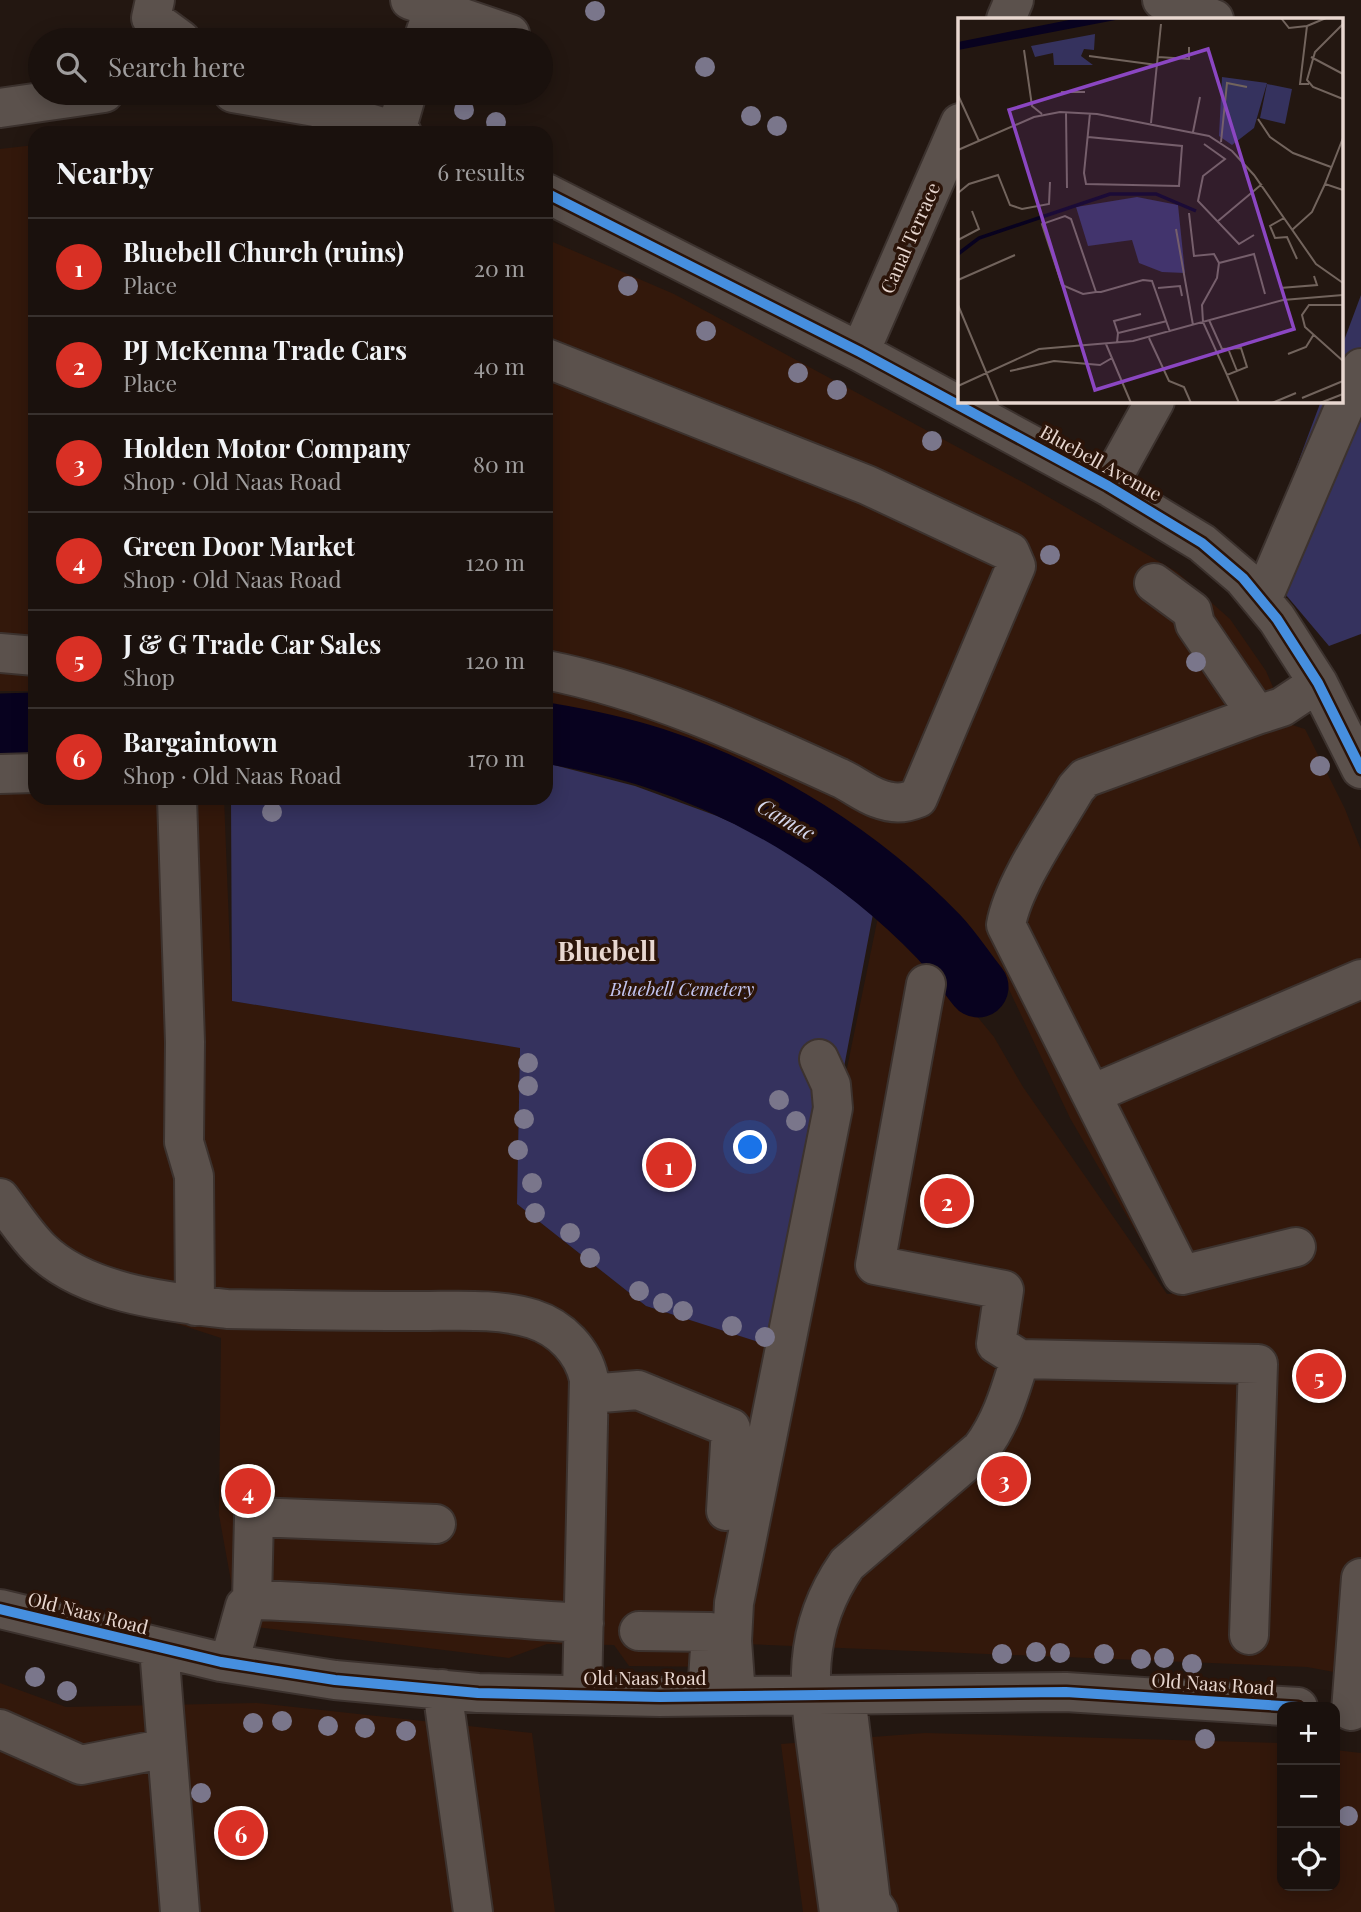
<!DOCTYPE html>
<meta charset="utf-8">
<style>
:root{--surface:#1a110d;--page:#231a16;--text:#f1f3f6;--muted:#9f9d9d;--line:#38312e;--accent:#d93025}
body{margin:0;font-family:"Playfair Display",serif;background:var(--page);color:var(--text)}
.controls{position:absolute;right:21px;bottom:21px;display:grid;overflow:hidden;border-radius:14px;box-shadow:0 4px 18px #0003}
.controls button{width:63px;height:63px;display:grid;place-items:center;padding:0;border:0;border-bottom:2px solid var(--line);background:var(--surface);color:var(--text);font:35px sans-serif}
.you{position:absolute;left:751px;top:1148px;width:24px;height:24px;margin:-18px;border:5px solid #fff;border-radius:50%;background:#1a73e8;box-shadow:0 0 0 10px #1a73e833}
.badge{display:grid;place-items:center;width:46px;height:46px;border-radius:50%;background:var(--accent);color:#fff;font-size:23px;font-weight:700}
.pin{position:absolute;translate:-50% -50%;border:4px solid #fff;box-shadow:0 2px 7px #0006}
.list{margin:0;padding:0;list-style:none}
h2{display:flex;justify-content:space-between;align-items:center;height:91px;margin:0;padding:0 28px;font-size:30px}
h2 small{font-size:23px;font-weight:400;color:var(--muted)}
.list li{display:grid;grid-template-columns:46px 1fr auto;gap:21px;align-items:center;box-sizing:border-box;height:98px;padding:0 28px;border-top:2px solid var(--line)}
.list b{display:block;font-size:26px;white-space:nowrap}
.list p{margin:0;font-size:23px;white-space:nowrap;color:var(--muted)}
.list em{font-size:23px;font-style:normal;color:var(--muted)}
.icon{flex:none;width:38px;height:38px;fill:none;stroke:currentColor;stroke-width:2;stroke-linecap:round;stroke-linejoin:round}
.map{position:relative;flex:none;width:1361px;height:1912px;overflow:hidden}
.search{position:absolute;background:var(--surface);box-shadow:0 4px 18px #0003;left:28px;top:28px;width:525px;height:77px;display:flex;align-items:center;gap:18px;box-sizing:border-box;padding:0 24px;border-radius:38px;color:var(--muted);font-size:26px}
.panel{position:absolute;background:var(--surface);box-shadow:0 4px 18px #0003;left:28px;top:126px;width:525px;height:679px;border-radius:21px}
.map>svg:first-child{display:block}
.built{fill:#33180b}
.green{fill:#35325e}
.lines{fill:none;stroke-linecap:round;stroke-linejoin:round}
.river{stroke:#08021f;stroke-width:61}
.minor-casing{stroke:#3c322e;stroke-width:42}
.minor{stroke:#5b514c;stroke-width:38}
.cycleway-casing{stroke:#2b1409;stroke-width:15}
.cycleway{stroke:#468fdf;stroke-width:10}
.tree{fill:#7a768b}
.labels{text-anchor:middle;stroke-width:7;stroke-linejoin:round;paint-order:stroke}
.street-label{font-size:19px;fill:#e8d7d0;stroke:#2b1409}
.park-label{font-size:19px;font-style:italic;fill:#c2c4ef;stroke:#2b1409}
.water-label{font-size:21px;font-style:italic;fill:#d5d7ed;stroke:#2b1409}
.district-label{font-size:26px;font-weight:bold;fill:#e8d7d0;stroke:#2b1409}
.inset-river{fill:none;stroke:#08021f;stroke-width:3.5}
.inset-road{fill:none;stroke:#72645d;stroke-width:2}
.view{fill:#8b46c2;fill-opacity:0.15;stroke:#8b46c2;stroke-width:3.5}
.inset-edge{fill:none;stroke:#e8d7d0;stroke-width:3.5}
</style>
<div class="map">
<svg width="1361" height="1912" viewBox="0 0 1361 1912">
<rect width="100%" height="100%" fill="#231711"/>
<!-- built -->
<path class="built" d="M35,145V691H0V149Z
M546,239L674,294L1026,484L1177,572L1230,619L1266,671L1289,724L1305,729L1345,809L1361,850V1677L1307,1667L745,1644L724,1667L629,1666L614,1645L547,1644L509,1658L239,1625L219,1515L221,1338L49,1282L0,1225V757L35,755V798H224L232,1001L520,1048L517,1204L646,1306L789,1351L879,912L929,958L994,1037L1023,1087L1167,1294H1172L1070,1118L1003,977L917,903L888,853L795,789L705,752L546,708Z
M0,1683L66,1707L257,1703L532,1733L555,1912H0Z
M925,1733L1282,1743V1886H1335V1750L1361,1753V1912H803L781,1744Z"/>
<!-- green -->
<path class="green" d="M1361,295V634L1329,646L1260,564L1321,401H1342V346Z
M546,763L635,786L717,816L775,842L873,914L790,1352L646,1306L517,1204L520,1048L232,1001L231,798H546Z"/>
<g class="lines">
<!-- river -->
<path class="river" d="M0,724L35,723
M546,733C582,739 620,747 654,758C761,793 862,857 939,937C953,952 965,971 978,987"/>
<defs>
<path id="minor" d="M155,0L151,18L181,40
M410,0L510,34
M1162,0L1214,19
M1006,19L1014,0
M423,40L434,7
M233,93L315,107L402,133
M0,108L104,93
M396,131L407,93
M546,193L860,352L1108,486L1202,543L1243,578L1277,619L1318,683L1361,769
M860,352L960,123
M546,358L867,485L1010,552L1016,566L918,798C903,804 893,804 877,798C864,793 853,784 840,778C746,735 648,690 546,670
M1108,486L1155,401
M1154,583L1192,611L1195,624L1257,715L1085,778L1076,788C1054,826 1013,884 1006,925L1182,1275L1296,1247
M1262,600L1361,368
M0,653L35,656
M1257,715L1282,707L1318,683
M0,774L35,773
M177,798L185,1042L184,1142L194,1176L195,1306
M1092,1094L1361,979
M0,1198C13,1215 25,1234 40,1249C84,1293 168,1302 227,1309C291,1310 356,1311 421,1311C457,1311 498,1308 533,1319C561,1328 583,1351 589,1379L582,1695
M1020,1359L1258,1364L1249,1635
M589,1394L638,1390L731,1428L726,1511
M252,1600L254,1517L436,1524
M0,1609L221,1662L335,1680L478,1693L660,1697L1066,1692L1298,1707
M639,1631L711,1632L708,1680
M159,1648L180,1912
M229,1663L245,1606L252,1600C363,1603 473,1617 584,1623
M442,1689L473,1912
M846,1695L871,1902L878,1912
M736,1696L732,1641L734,1603L833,1108L831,1085L819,1059
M1351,1711L1361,1578
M0,1729L81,1765L167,1748
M839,1912C833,1868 827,1824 821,1780C810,1699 797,1636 847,1564L981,1449C1002,1421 1010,1391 1020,1359L996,1344L1004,1290L875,1265L926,984"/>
</defs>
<!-- minor casing -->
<use href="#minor" class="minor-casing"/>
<!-- minor -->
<use href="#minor" class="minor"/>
<defs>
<path id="cycleway" d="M546,193L860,352L1108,486L1202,543L1243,578L1277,619L1318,683L1361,769
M0,1609L221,1662L335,1680L478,1693L660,1697L1066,1692L1298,1707"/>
</defs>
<!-- cycleway casing -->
<use href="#cycleway" class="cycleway-casing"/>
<!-- cycleway -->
<use href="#cycleway" class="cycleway"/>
</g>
<!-- trees -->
<g class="tree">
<circle cx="595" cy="11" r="10"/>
<circle cx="705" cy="67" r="10"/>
<circle cx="464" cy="110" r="10"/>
<circle cx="751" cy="116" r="10"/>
<circle cx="496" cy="122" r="10"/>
<circle cx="777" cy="126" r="10"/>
<circle cx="628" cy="286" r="10"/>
<circle cx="706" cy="331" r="10"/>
<circle cx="798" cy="373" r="10"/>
<circle cx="837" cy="390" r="10"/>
<circle cx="932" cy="441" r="10"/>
<circle cx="1050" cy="555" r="10"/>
<circle cx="1196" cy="662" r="10"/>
<circle cx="1320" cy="766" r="10"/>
<circle cx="272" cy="812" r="10"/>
<circle cx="528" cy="1063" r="10"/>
<circle cx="528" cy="1086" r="10"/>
<circle cx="779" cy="1100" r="10"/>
<circle cx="524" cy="1119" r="10"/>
<circle cx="796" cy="1121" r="10"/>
<circle cx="518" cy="1150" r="10"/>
<circle cx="532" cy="1183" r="10"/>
<circle cx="535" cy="1213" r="10"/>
<circle cx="570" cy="1233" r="10"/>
<circle cx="590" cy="1258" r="10"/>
<circle cx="639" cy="1291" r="10"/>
<circle cx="663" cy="1303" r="10"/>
<circle cx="683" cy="1311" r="10"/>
<circle cx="732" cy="1326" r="10"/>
<circle cx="765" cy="1337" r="10"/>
<circle cx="1036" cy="1652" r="10"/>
<circle cx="1060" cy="1653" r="10"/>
<circle cx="1002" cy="1654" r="10"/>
<circle cx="1104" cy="1654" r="10"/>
<circle cx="1164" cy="1658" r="10"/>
<circle cx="1141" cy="1659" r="10"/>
<circle cx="1192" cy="1664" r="10"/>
<circle cx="35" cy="1677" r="10"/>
<circle cx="67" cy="1691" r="10"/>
<circle cx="282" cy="1721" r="10"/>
<circle cx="253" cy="1723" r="10"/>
<circle cx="328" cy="1726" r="10"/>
<circle cx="365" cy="1728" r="10"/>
<circle cx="406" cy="1731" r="10"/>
<circle cx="1205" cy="1739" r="10"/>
<circle cx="201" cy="1793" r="10"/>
<circle cx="1348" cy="1816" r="10"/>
</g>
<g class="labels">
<!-- street labels -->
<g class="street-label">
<text transform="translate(910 238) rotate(-66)" y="7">Canal Terrace</text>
<text transform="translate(1101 463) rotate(29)" y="7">Bluebell Avenue</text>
<text transform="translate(88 1613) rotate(14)" y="7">Old Naas Road</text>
<text x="645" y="1685">Old Naas Road</text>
<text transform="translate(1213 1684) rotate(4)" y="7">Old Naas Road</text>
</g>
<!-- park labels -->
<g class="park-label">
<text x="682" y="996">Bluebell Cemetery</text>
</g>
<!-- water labels -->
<g class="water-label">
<text transform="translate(786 820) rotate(30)" y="7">Camac</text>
</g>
<!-- district labels -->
<g class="district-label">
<text x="607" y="961">Bluebell</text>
</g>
</g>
<!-- overview -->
<g transform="translate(958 18)">
<rect width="385" height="385" fill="#231711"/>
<path d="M137,16L136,32L126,31L123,38L135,47H96L95,35L77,39L73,28ZM264,59L309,65L296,110L274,127L261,118ZM309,66L334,71L327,106L302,100ZM179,179L220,187L227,255L204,254L181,245L174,222L130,228L118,189Z" fill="#35325e"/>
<path d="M121,0H168L0,32V24Z" fill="#08021f"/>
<path class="inset-river" d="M0,236L21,220L152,176H198L238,193"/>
<path class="inset-road" d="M323,0L331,10L349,8M385,6L357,34L349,62L355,69L385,81M66,32L74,88L84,96M131,38L199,47M200,39L231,41V29M353,39L385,56M351,66H342L349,8L368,0M103,74H127M0,77L21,123M108,94L109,170M300,101L312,119L335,135L373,149M193,105L203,6M235,114L242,79M130,119L224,128L221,168L128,166L126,155L132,95M385,120L367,166L385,172M263,124L269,65L289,69M246,126L267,141L245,158L240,183L281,226L296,217M0,132L76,99L102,94L139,96L251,118L274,133L296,157L358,246L385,265M0,175L11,166L40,157L52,187L64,191L91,186L92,164M231,195L236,238L256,236L261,245L259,260L244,287L245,304L269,357L289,349L283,330L264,331L251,302M326,200L312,208L317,220L329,219L339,241M260,203L304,166M218,211L235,307M334,212L354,194L367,166M0,222L21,211L14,193M261,245L296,236L307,276M0,262L57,237M200,270L222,268L224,278M322,270L359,267L356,258M138,274L113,201L107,198L84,206L104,267L125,276L138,274H143L185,262L194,263L212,314M0,287L41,385M385,287H351L344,297L347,309L385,343M160,315L156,303L183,296M191,320L211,363L226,369L233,385M159,325L160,315L209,303M148,326L173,385M271,333L279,353M330,336L348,329L356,316M52,353L96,343L142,347L154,340M269,357L281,385M0,368L81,331L175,323L325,282L385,277M344,380L385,363M314,385L338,375M362,385L385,376"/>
<path class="view" d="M250,31L336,311L137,372L51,92Z"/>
<rect width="385" height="385" class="inset-edge"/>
</g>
</svg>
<div class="controls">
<button>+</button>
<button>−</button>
<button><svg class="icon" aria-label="locate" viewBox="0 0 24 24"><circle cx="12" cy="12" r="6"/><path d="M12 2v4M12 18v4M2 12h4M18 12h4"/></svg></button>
</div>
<div class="you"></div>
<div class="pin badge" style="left:669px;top:1165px">1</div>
<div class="pin badge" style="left:947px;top:1201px">2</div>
<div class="pin badge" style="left:1004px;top:1479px">3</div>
<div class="pin badge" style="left:248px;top:1491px">4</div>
<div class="pin badge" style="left:1319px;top:1376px">5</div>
<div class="pin badge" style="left:241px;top:1833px">6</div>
<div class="search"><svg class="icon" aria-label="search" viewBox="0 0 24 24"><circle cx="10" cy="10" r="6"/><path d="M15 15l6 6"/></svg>Search here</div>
<section class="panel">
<h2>Nearby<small>6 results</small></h2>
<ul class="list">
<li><span class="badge">1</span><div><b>Bluebell Church (ruins)</b><p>Place</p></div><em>20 m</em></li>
<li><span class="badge">2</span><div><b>PJ McKenna Trade Cars</b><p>Place</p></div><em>40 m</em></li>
<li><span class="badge">3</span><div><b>Holden Motor Company</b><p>Shop · Old Naas Road</p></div><em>80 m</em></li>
<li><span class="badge">4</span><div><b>Green Door Market</b><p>Shop · Old Naas Road</p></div><em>120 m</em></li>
<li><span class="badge">5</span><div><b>J &amp; G Trade Car Sales</b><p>Shop</p></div><em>120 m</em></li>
<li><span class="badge">6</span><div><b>Bargaintown</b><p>Shop · Old Naas Road</p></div><em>170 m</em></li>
</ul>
</section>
</div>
